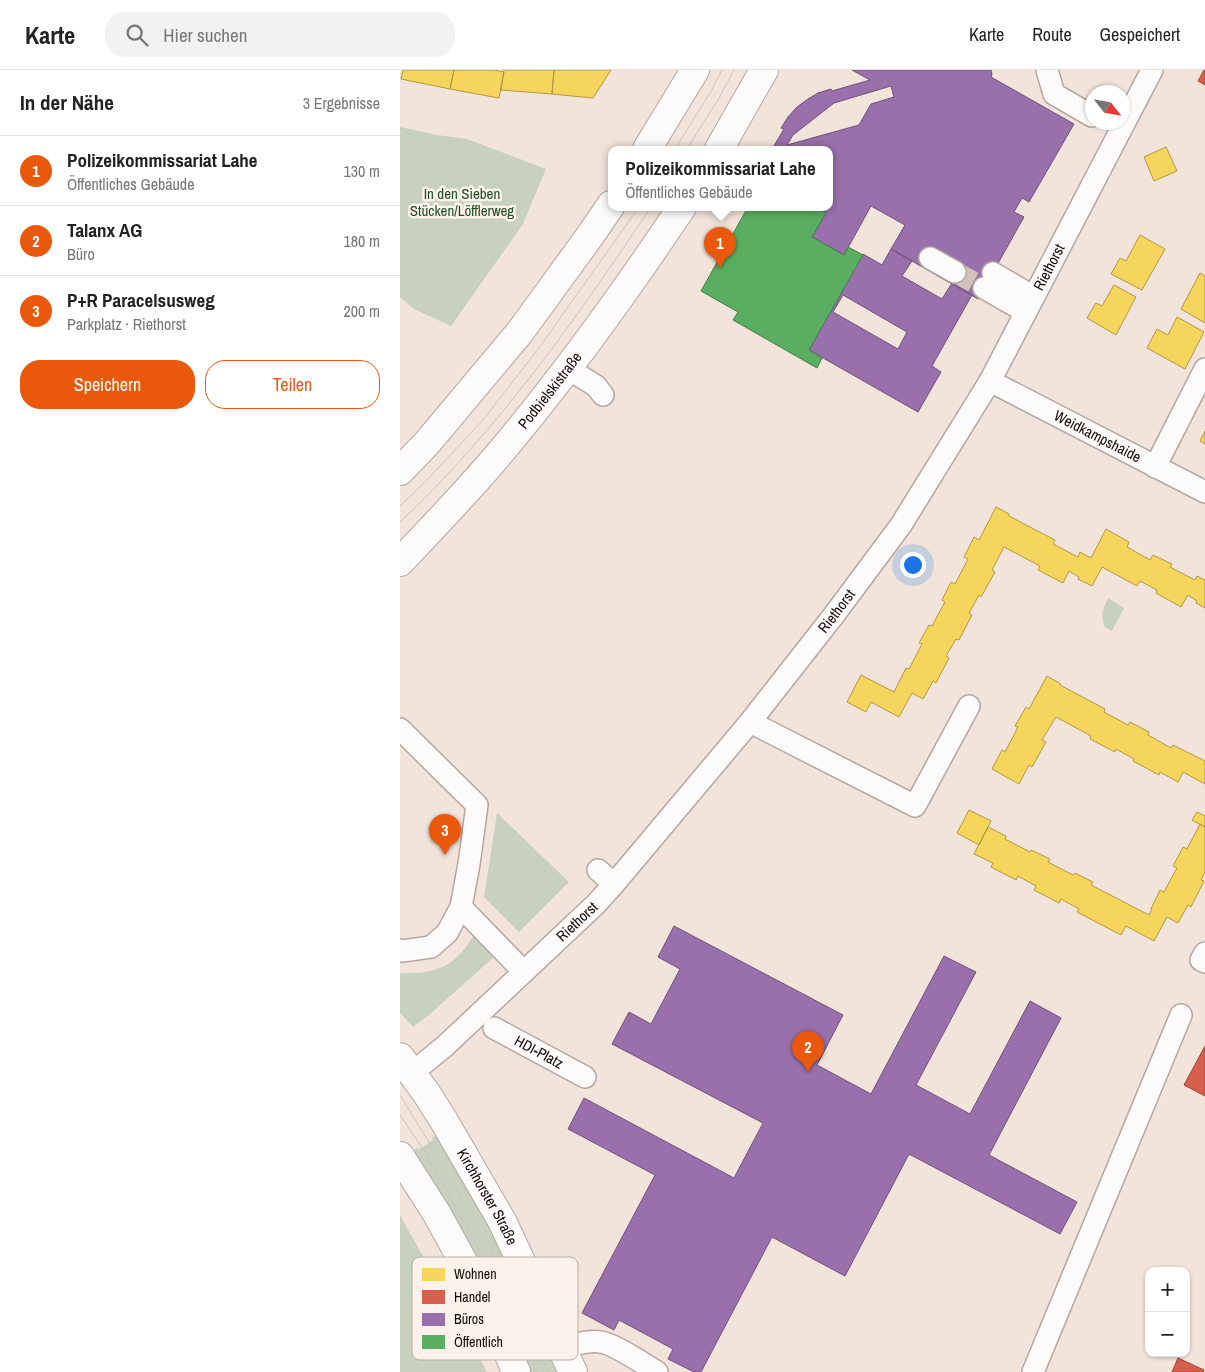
<!DOCTYPE html>
<html lang="de">
<meta charset="utf-8">
<style>
:root{--surface:#fff;--page:#f2f2f2;--text:#222;--muted:#767676;--line:#e0e0e0;--accent:#ea580c}
body{margin:0;font-family:"Archivo Narrow",sans-serif;background:var(--page);color:var(--text)}
.controls{position:absolute;right:15px;bottom:15px;display:grid;overflow:hidden;border-radius:10px;box-shadow:0 1px 4px #0004}
.controls button{width:45px;height:45px;display:grid;place-items:center;padding:0;border:0;border-bottom:1px solid var(--line);background:var(--surface);color:var(--text);font:25px sans-serif}
.compass{position:absolute;left:685px;top:15px;width:45px;height:45px;border-radius:50%;background:var(--surface);box-shadow:0 1px 4px #0004;rotate:121deg}
.you{position:absolute;left:512px;top:494px;width:18px;height:18px;margin:-12px;border:4px solid #fff;border-radius:50%;background:#1a73e8;box-shadow:0 0 0 8px #1a73e833}
.badge{display:grid;place-items:center;width:32px;height:32px;border-radius:50%;background:var(--accent);color:#fff;font-size:16px;font-weight:700}
.pin{position:absolute;translate:-50% -41px;filter:drop-shadow(0 1px 2px #0008)}
.pin::after{content:'';position:absolute;top:26px;width:18px;height:15px;background:inherit;clip-path:polygon(0 0,100% 0,50% 100%)}
.popup{position:absolute;left:208px;top:76px;width:225px;height:65px;box-sizing:border-box;display:grid;place-content:center;border-radius:10px;background:var(--surface);filter:drop-shadow(0 1px 4px #0005);font-size:16px;white-space:nowrap;color:var(--muted)}
.popup b{font-size:19px;color:var(--text)}
.popup::after{content:'';position:absolute;left:50%;top:100%;margin-left:-10px;border:10px solid transparent;border-top-color:var(--surface)}
.list{margin:0;padding:0;list-style:none}
h2{display:flex;justify-content:space-between;align-items:center;height:65px;margin:0;padding:0 20px;font-size:21px}
h2 small{font-size:16px;font-weight:400;color:var(--muted)}
.list li{display:grid;grid-template-columns:32px 1fr auto;gap:15px;align-items:center;box-sizing:border-box;height:70px;padding:0 20px;border-top:1px solid var(--line)}
.list b{display:block;font-size:19px;white-space:nowrap}
.list p{margin:0;font-size:16px;white-space:nowrap;color:var(--muted)}
.list em{font-size:16px;font-style:normal;color:var(--muted)}
.actions{display:flex;gap:10px;padding:15px 20px}
.actions a{flex:1;padding:11px 0;border:1px solid var(--accent);border-radius:20px;text-align:center;font-size:18px;color:var(--accent)}
.actions .main{background:var(--accent);color:#fff}
.icon{flex:none;width:28px;height:28px;fill:none;stroke:currentColor;stroke-width:2;stroke-linecap:round;stroke-linejoin:round}
.map{position:relative;flex:none;width:805px;height:1302px;overflow:hidden}
header{display:flex;align-items:center;gap:30px;box-sizing:border-box;height:70px;padding:0 25px;background:var(--surface);border-bottom:1px solid var(--line)}
header strong{font-size:24px}
nav{display:flex;gap:28px;margin-inline-start:auto;font-size:18px}
.search{width:350px;height:45px;background:var(--page);display:flex;align-items:center;gap:12px;box-sizing:border-box;padding:0 18px;border-radius:20px;color:var(--muted);font-size:19px}
main{display:flex}
aside{flex:1;background:var(--surface)}
.map>svg:first-child{display:block}
.green{fill:#c8d1be}
.homes{fill:#f6d55c;stroke:#b29842}
.shops{fill:#d6604d;stroke:#9c4638}
.offices{fill:#9970ab;stroke:#71527a;fill-rule:evenodd}
.public{fill:#5aae61;stroke:#457d46}
.lines{fill:none;stroke-linecap:round;stroke-linejoin:round}
.minor-tunnel{stroke:#d1c3bb;stroke-width:21;stroke-dasharray:21 11;stroke-linecap:butt}
.minor-casing{stroke:#b2a8a1;stroke-width:24}
.major-casing{stroke:#b2a8a1;stroke-width:30}
.minor{stroke:#fdfbfa;stroke-width:21}
.major{stroke:#fdfbfa;stroke-width:28}
.tram{stroke:#c8c4c2;stroke-width:1}
.labels{text-anchor:middle;stroke-width:5;stroke-linejoin:round;paint-order:stroke}
.park-label{font-size:15px;fill:#1d4f24;stroke:#fcf1eb}
.street-label{font-size:15px;fill:#130b06;stroke:#fcf1eb}
.key{fill:#fcf1eb;stroke:#b6aca6;stroke-width:1}
.key-label{font-size:14px;fill:#130b06}
</style>
<header>
<strong>Karte</strong>
<div class="search"><svg class="icon" aria-label="search" viewBox="0 0 24 24"><circle cx="10" cy="10" r="6"/><path d="M15 15l6 6"/></svg>Hier suchen</div>
<nav><a>Karte</a><a>Route</a><a>Gespeichert</a></nav>
</header>
<main>
<aside>
<h2>In der Nähe<small>3 Ergebnisse</small></h2>
<ul class="list">
<li><span class="badge">1</span><div><b>Polizeikommissariat Lahe</b><p>Öffentliches Gebäude</p></div><em>130 m</em></li>
<li><span class="badge">2</span><div><b>Talanx AG</b><p>Büro</p></div><em>180 m</em></li>
<li><span class="badge">3</span><div><b>P+R Paracelsusweg</b><p>Parkplatz · Riethorst</p></div><em>200 m</em></li>
</ul>
<div class="actions"><a class="main">Speichern</a><a>Teilen</a></div>
</aside>
<div class="map">
<svg width="805" height="1302" viewBox="0 0 805 1302">
<rect width="100%" height="100%" fill="#f2e4db"/>
<!-- green -->
<path class="green" d="M0,57L37,65L67,69L146,99L123,154L51,256L14,239L0,227Z
M708,528L724,538L712,561L704,556L702,543Z
M97,743L169,812L119,862L84,827Z
M76,862L95,886L29,945L13,957L0,943V903C39,905 56,895 76,862Z
M37,1064L73,1123L162,1302H126L11,1082L17,1078L18,1080L33,1070L32,1068Z
M0,1145L87,1302H0Z"/>
<!-- homes -->
<path class="homes" d="M3,0H54L50,19L1,9Z
M54,0H94L104,2L99,28L50,19Z
M104,0H154L152,24L101,20Z
M154,0H211L193,28L152,24Z
M766,77L777,101L754,111L744,87Z
M740,165L765,179L742,220L711,204L720,188L726,191Z
M800,203L805,206V253L781,239Z
M714,215L736,227L716,265L687,248L696,233L702,236Z
M777,247L804,262L785,299L747,278L757,259L768,265Z
M805,361V374L800,371Z
M596,437L609,444V446L655,470L653,474L678,487L680,482L691,488L706,459L729,472L727,477L750,490L753,485L772,494L770,497L795,510L797,506L805,510V538L796,533L797,531L788,525L781,537L756,523L757,520L740,511L737,516L702,497L692,516L678,509L679,507L669,501L663,513L638,500L640,496L604,477L592,500L595,502L581,527L579,525L569,543L572,545L559,570L556,569L546,586L549,588L536,613L533,611L523,629L512,623L499,647L471,632L466,642L447,632L461,605L494,622L506,598L509,599L522,574L519,573L529,555L532,556L545,532L542,530L551,512L555,514L568,489L564,487L574,467L579,470Z
M647,606L661,614L660,615L705,639L704,642L728,655L730,652L749,662L748,665L771,678L773,675L805,691V714L783,702L778,712L760,702L759,705L733,691L734,689L716,679L715,682L690,669L691,666L656,647L642,670L646,672L632,697L629,695L619,714L592,699L602,680L605,682L618,657L615,656L626,637L629,639Z
M569,740L591,751L579,775L557,763Z
M797,742L805,746V757L792,750Z
M800,754L805,757V802L801,810L804,811L791,837L788,835L778,853L767,847L754,871L726,856L721,865L677,842L679,839L661,829L659,833L634,820L636,816L618,806L616,810L591,797L593,793L574,784L588,757L606,766L605,769L630,782L631,780L650,789L648,792L673,805L675,803L693,812L691,815L749,845L752,839H751L760,820L764,822L777,798L773,796L783,777L787,779Z"/>
<!-- shops -->
<path class="shops" d="M804,0H805V15L798,11Z
M805,976V1026L784,1015Z
M778,1288L804,1300L803,1302H772Z"/>
<!-- offices -->
<path class="offices" d="M452,0H591L592,4L591,7L674,54L629,132L622,128L614,142L624,147L578,229L491,179L505,155L471,136L444,185L412,167L426,143L415,137H429V79H372L384,59L381,58L388,47L397,37L408,29L418,23L431,19L432,21L470,10ZM491,16L494,27L471,34L459,55L387,75L393,65L434,33Z
M491,179L512,191L502,206L542,229L552,213L572,225L532,296L541,302L518,342L409,280L463,184L482,195ZM443,225L507,262L498,279L433,242Z
M274,856L443,945L417,995L471,1024L544,886L576,902L516,1015L570,1044L630,931L661,948L589,1085L677,1132L660,1164L509,1084L445,1206L372,1167L301,1302H294L268,1289L273,1279L219,1250L214,1260L182,1243L255,1105L168,1059L184,1028L334,1108L363,1053L212,974L229,942L251,954L280,899L258,887Z"/>
<!-- public -->
<path class="public" d="M348,137H415L426,143L412,167L444,185L448,177L463,185L409,280L422,288L417,298L333,250L338,242L301,221Z"/>
<g class="lines">
<!-- minor-tunnel -->
<path class="minor-tunnel" d="M555,202L584,218"/>
<defs>
<g id="minor">
<path d="M647,0L654,24L692,46"/>
<path d="M530,188L555,202"/>
<path d="M593,203L634,227"/>
<path d="M584,218L626,242"/>
<path d="M167,298L196,316L203,325"/>
<path id="s1" d="M590,311L805,422"/>
<path d="M755,397L805,299"/>
<path d="M350,652L515,736L569,636"/>
<path d="M0,659L77,735L69,794L61,837L47,863L31,877L2,881L0,880"/>
<path d="M198,800L214,814"/>
<path d="M61,837L124,902"/>
<path d="M805,883L801,890L805,892"/>
<path id="s2" d="M94,958L185,1007"/>
<path id="s3" d="M12,1003L45,976L196,834L214,814L350,652L434,545L501,455L590,311L752,0"/>
<path d="M162,1278C174,1275 188,1270 201,1272C214,1274 244,1294 257,1302"/>
<path d="M633,1302L781,945"/>
</g>
<g id="major">
<path d="M247,79L295,0"/>
<path d="M319,79L364,0"/>
<path d="M0,401L27,373L120,262L192,163L211,135"/>
<path id="s4" d="M0,492C39,451 78,410 114,366C174,293 230,215 282,137"/>
<path id="s5" d="M0,987L27,1024L44,1051L102,1151L173,1302"/>
<path d="M0,1086L37,1144L95,1250L116,1302"/>
</g>
</defs>
<!-- minor casing -->
<use href="#minor" class="minor-casing"/>
<!-- major casing -->
<use href="#major" class="major-casing"/>
<!-- minor -->
<use href="#minor" class="minor"/>
<!-- major -->
<use href="#major" class="major"/>
<!-- tram -->
<path class="tram" d="M275,79L310,23L322,0
M287,79L319,28L334,0
M0,436L24,413L83,350L141,275L239,137
M0,452C98,360 177,248 251,137
M0,1025L32,1077L89,1176L148,1302
M0,1045L25,1082L81,1183L137,1302"/>
</g>
<g class="labels">
<!-- park labels -->
<g class="park-label">
<text x="62" y="129">In den Sieben<tspan x="62" dy="17">Stücken/Löfflerweg</tspan></text>
</g>
<!-- street labels -->
<g class="street-label">
<text dy="5" stroke="none"><textPath href="#s3" startOffset="1034">Riethorst</textPath></text>
<text dy="5" stroke="none"><textPath href="#s4" startOffset="228">Podbielskistraße</textPath></text>
<text dy="5" stroke="none"><textPath href="#s1" startOffset="121">Weidkampshaide</textPath></text>
<text dy="5" stroke="none"><textPath href="#s3" startOffset="629">Riethorst</textPath></text>
<text dy="5" stroke="none"><textPath href="#s3" startOffset="224">Riethorst</textPath></text>
<text dy="5" stroke="none"><textPath href="#s2" startOffset="51">HDI-Platz</textPath></text>
<text dy="5" stroke="none"><textPath href="#s5" startOffset="165">Kirchhorster Straße</textPath></text>
</g>
</g>
<!-- legend -->
<rect x="12" y="1187" width="166" height="103" rx="8" class="key"/>
<rect x="22" y="1198" width="23" height="13" fill="#f6d55c"/>
<rect x="22" y="1220" width="23" height="14" fill="#d6604d"/>
<rect x="22" y="1243" width="23" height="13" fill="#9970ab"/>
<rect x="22" y="1265" width="23" height="14" fill="#5aae61"/>
<g class="key-label">
<text x="54" y="1209">Wohnen</text>
<text x="54" y="1232">Handel</text>
<text x="54" y="1254">Büros</text>
<text x="54" y="1277">Öffentlich</text>
</g>
</svg>
<div class="controls">
<button>+</button>
<button>−</button>
</div>
<svg class="compass" viewBox="-18 -18 36 36"><path d="M0-13l5 13h-10z" fill="#e53935"/><path d="M0 13l5-13h-10z" fill="#767676"/></svg>
<div class="you"></div>
<div class="pin badge" style="left:320px;top:198px">1</div>
<div class="popup"><b>Polizeikommissariat Lahe</b>Öffentliches Gebäude</div>
<div class="pin badge" style="left:408px;top:1002px">2</div>
<div class="pin badge" style="left:45px;top:785px">3</div>
</div>
</main>
